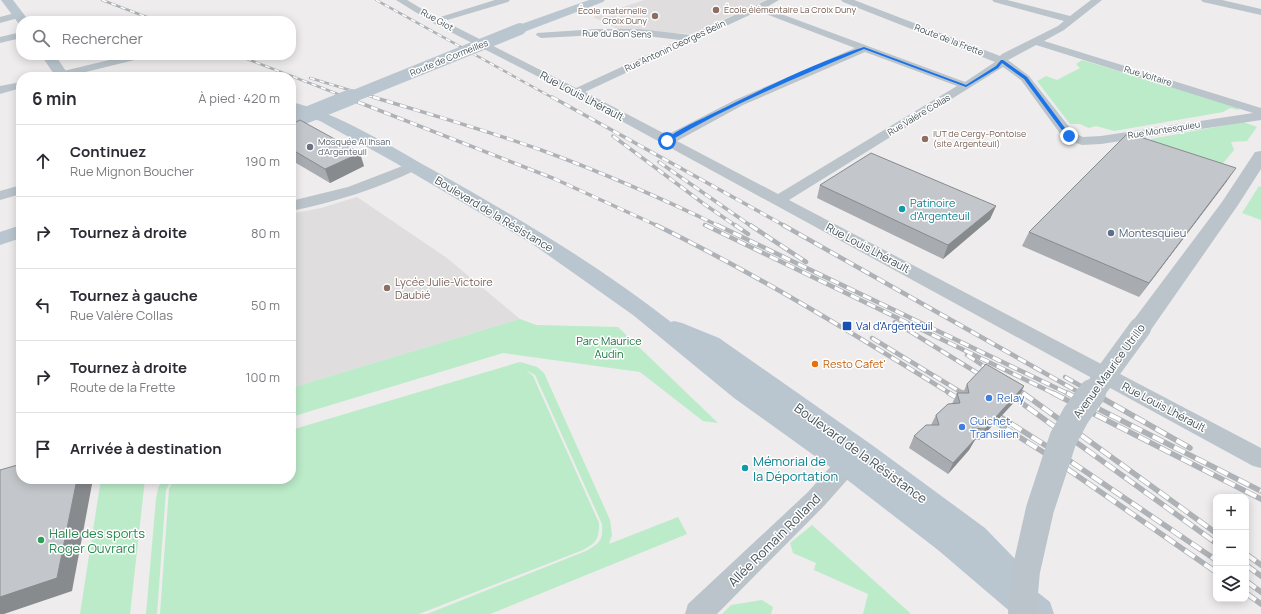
<!DOCTYPE html>
<html lang="fr">
<meta charset="utf-8">
<style>
:root{--surface:#fff;--page:#f7f7f7;--text:#2b2b33;--muted:#7c7c81;--line:#e1e1e2}
body{margin:0;font-family:Manrope,sans-serif;background:var(--page);color:var(--text)}
.controls{position:absolute;right:12px;bottom:12px;display:grid;overflow:hidden;border-radius:8px;box-shadow:0 2px 10px #0003}
.controls button{width:36px;height:36px;display:grid;place-items:center;padding:0;border:0;border-bottom:1px solid var(--line);background:var(--surface);color:var(--text);font:20px sans-serif}
.stop{position:absolute;width:12px;height:12px;margin:-9px;border:3px solid #1a73e8;border-radius:50%;background:#fff}
.stop.end{background:#1a73e8;border-color:#fff;box-shadow:0 1px 4px #0008}
.list{margin:0;padding:0;list-style:none}
h2{display:flex;justify-content:space-between;align-items:center;height:52px;margin:0;padding:0 16px;font-size:17px}
h2 small{font-size:13px;font-weight:400;color:var(--muted)}
.list li{display:grid;grid-template-columns:26px 1fr auto;gap:12px;align-items:center;box-sizing:border-box;height:72px;padding:0 16px;border-top:1px solid var(--line)}
.list b{display:block;font-size:15px;white-space:nowrap}
.list p{margin:0;font-size:13px;white-space:nowrap;color:var(--muted)}
.list em{font-size:13px;font-style:normal;color:var(--muted)}
.icon{flex:none;width:22px;height:22px;fill:none;stroke:currentColor;stroke-width:2;stroke-linecap:round;stroke-linejoin:round}
.map{position:relative;flex:none;width:1261px;height:614px;overflow:hidden}
.search{position:absolute;background:var(--surface);box-shadow:0 2px 10px #0003;left:16px;top:16px;width:280px;height:44px;display:flex;align-items:center;gap:10px;box-sizing:border-box;padding:0 14px;border-radius:16px;color:var(--muted);font-size:15px}
.panel{position:absolute;background:var(--surface);box-shadow:0 2px 10px #0003;left:16px;top:72px;width:280px;height:412px;border-radius:16px}
.map>svg:first-child{display:block}
.education{fill:#dfdddd}
.green{fill:#bbebc9}
.lines{fill:none;stroke-linecap:round;stroke-linejoin:round}
.minor{fill:#bac4ca;fill-rule:evenodd}
.tertiary{fill:#bac4ca;fill-rule:evenodd}
.secondary{fill:#bac6cf;fill-rule:evenodd}
.rail-far3-casing{stroke:#aeb2b6;stroke-width:2.5}
.rail-far2-casing{stroke:#aeb2b6;stroke-width:3.5}
.rail-far1-casing{stroke:#aeb2b6;stroke-width:4.5}
.rail-casing{stroke:#aeb2b6;stroke-width:5.5}
.rail-far3{stroke:#fff;stroke-width:1.5;stroke-dasharray:5;stroke-linecap:butt}
.rail-far2{stroke:#fff;stroke-width:2.5;stroke-dasharray:7;stroke-linecap:butt}
.rail-far1{stroke:#fff;stroke-width:3;stroke-dasharray:9;stroke-linecap:butt}
.rail{stroke:#fff;stroke-width:4;stroke-dasharray:12;stroke-linecap:butt}
.tertiary-bridge-far1{stroke:#bac4ca;stroke-width:22}
.tertiary-bridge{stroke:#bac4ca;stroke-width:28}
.secondary-bridge-far1{stroke:#bac6cf;stroke-width:12}
.secondary-bridge{stroke:#bac6cf;stroke-width:16}
.wall{fill:#a8abaf}
.shaded-wall{fill:#888b8e}
.building{fill:#c3c7cb;stroke:#888b8e}
.route{fill:#1a73e8}
.education-dot{fill:#8d6e63;stroke:#fff;stroke-width:1.5}
.worship-dot{fill:#6b7280;stroke:#fff;stroke-width:1.5}
.culture-dot{fill:#0f9aa8;stroke:#fff;stroke-width:1.5}
.service-dot{fill:#5c6f8a;stroke:#fff;stroke-width:1.5}
.transit-dot{fill:#1a4fb4;stroke:#fff;stroke-width:1.5}
.food-dot{fill:#e8710a;stroke:#fff;stroke-width:1.5}
.shop-dot{fill:#3f7fe0;stroke:#fff;stroke-width:1.5}
.leisure-dot{fill:#2e9e5b;stroke:#fff;stroke-width:1.5}
.labels{text-anchor:middle;stroke-width:3;stroke-linejoin:round;paint-order:stroke}
.far-education-label{font-size:9px;fill:#785e54;stroke:#fff;text-anchor:start}
.far-street-label{font-size:9px;fill:#455158;stroke:#fff}
.far-worship-label{font-size:9px;fill:#5b616d;stroke:#fff;text-anchor:start}
.street-label{font-size:11px;fill:#455158;stroke:#fff}
.culture-label{font-size:11px;fill:#0d838f;stroke:#fff;text-anchor:start}
.service-label{font-size:11px;fill:#4e5e75;stroke:#fff;text-anchor:start}
.education-label{font-size:11px;fill:#785e54;stroke:#fff;text-anchor:start}
.transit-label{font-size:11px;fill:#164399;stroke:#fff;text-anchor:start}
.park-label{font-size:11px;fill:#1c7340;stroke:#fff}
.food-label{font-size:11px;fill:#c56008;stroke:#fff;text-anchor:start}
.shop-label{font-size:11px;fill:#366cbe;stroke:#fff;text-anchor:start}
.near-street-label{font-size:13px;fill:#455158;stroke:#fff}
.near-culture-label{font-size:13px;fill:#0d838f;stroke:#fff;text-anchor:start}
.near-leisure-label{font-size:13px;fill:#27864d;stroke:#fff;text-anchor:start}
</style>
<div class="map">
<svg width="1261" height="614" viewBox="0 0 1261 614">
<rect width="100%" height="100%" fill="#eeecec"/>
<!-- education -->
<path class="education" d="M644,0H766L691,34L620,30L593,17Z
M357,197L447,258L520,319L291,388V214L321,208Z"/>
<!-- green -->
<path class="green" d="M1082,60L1237,107L1239,109V110L1230,108L1223,112L1114,131L1096,126L1089,128L1080,124H1070L1037,81L1046,76L1057,80L1080,68L1076,64Z
M1243,122L1257,127L1247,141L1231,142L1234,150L1214,174L1151,144V139Z
M1259,186L1261,187V220L1242,213Z
M520,319L536,325L618,327L718,423L703,421L640,372L503,353L291,417V388Z
M520,362L537,367L544,373L610,520L612,535L609,544L678,517L687,534L490,614H427L586,551C600,543 603,541 602,524L535,375L526,370L533,376L599,523C599,539 597,542 583,550L419,614H160L169,489L174,479H291V430Z
M101,479H145L130,614H80Z
M163,479H172L166,490L157,614H146L156,499L158,488Z
M812,525L910,613V614H863L868,594L814,570L816,563L793,553L790,543Z
M762,600L773,607L771,614H722L731,605Z"/>
<g class="lines">
<!-- minor -->
<path class="minor" d="M396,0H407L437,18L495,0H510L508,2L444,21L576,88L680,40L638,35H597L541,38L536,35L537,33L597,29H638L691,35L767,0H779L765,8L965,82L995,62L843,2L841,0H854L1000,56L1002,54L1058,26L1064,21L994,2L992,0H1007L1070,16L1091,0H1102L1064,30L1044,41L1261,108V120L1101,144L1082,145L1064,139L1021,80L1003,67L789,200L1261,448V468L1253,466L572,94L433,23ZM758,11L855,48L735,100L667,135L585,92ZM1036,45L1253,113L1101,136L1083,137L1074,133L1029,76L1008,60ZM865,52L957,86L778,194L677,141L743,105Z
M19,12L24,15L22,17L0,23V17Z
M95,17L98,18L99,21H86L88,19Z
M21,32V38L0,43V37Z
M130,55H148L147,57L65,77H45L47,75Z
M21,82V88L0,94V86Z
M413,162L418,163L420,166L418,169C377,189 335,202 291,211V201L348,187Z
M21,185V194L0,200V191Z
M847,455L855,457L858,464L855,471L824,506L717,614H685L688,604L808,492L839,457Z"/>
<!-- tertiary -->
<path class="tertiary" d="M1201,0H1222L1261,9V15L1203,2Z
M1261,151V169L1238,205L1148,334L1140,336L1132,334L1129,328L1132,322L1222,202L1255,152Z"/>
<!-- secondary -->
<path class="secondary" d="M1,0H13L29,21H21V24H19Z
M589,0H605L603,2L524,32H516L514,29L516,26Z
M41,55H55L70,77H56Z
M291,102C338,113 390,146 433,170C515,216 597,264 671,322L674,321L682,323L719,338L872,445L985,528L1020,564L1025,575L1022,580L1050,602L1054,614H1013L938,550L837,472L734,398L633,315L531,243L394,162L320,121L291,111Z
M21,225V238L0,245V232Z"/>
<defs>
<path id="rail-far3" d="M102,0L157,21
M376,0L553,98
M237,55L348,98
M310,78L376,98"/>
<path id="rail-far2" d="M345,97L555,179L658,226
M373,97C429,114 485,130 541,150C601,172 661,198 719,226
M552,97L785,226
M613,136L704,204L736,226
M659,162L751,226
M705,225L707,226"/>
<path id="rail-far1" d="M656,225C758,275 854,334 951,394
M705,225L1055,394
M717,225L1069,394
M735,225L748,234
M750,225L806,262
M783,225L1080,393
M895,322L987,379
M872,338L964,394
M967,355L994,373
M1065,377L1095,394
M1012,385L1024,394
M1007,392L1010,394"/>
<path id="rail" d="M949,393L964,402
M963,393L973,399
M1008,393L1216,543
M1023,393L1216,533
M1053,393L1261,499
M1067,393L1261,491
M1093,393L1190,448
M991,411L1064,457L1216,560
M986,416L1043,452L1216,572
M1246,554L1261,565
M1246,565L1261,576
M1246,581L1261,592
M1246,593L1261,604"/>
</defs>
<!-- rail-far3 casing -->
<use href="#rail-far3" class="rail-far3-casing"/>
<!-- rail-far2 casing -->
<use href="#rail-far2" class="rail-far2-casing"/>
<!-- rail-far1 casing -->
<use href="#rail-far1" class="rail-far1-casing"/>
<!-- rail casing -->
<use href="#rail" class="rail-casing"/>
<!-- rail-far3 -->
<use href="#rail-far3" class="rail-far3"/>
<!-- rail-far2 -->
<use href="#rail-far2" class="rail-far2"/>
<!-- rail-far1 -->
<use href="#rail-far1" class="rail-far1"/>
<!-- rail -->
<use href="#rail" class="rail"/>
<!-- tertiary-bridge-far1 -->
<path class="tertiary-bridge-far1" d="M1092,394L1140,328"/>
<!-- tertiary-bridge -->
<path class="tertiary-bridge" d="M1022,614L1026,571L1040,509L1063,439L1076,415L1092,393"/>
<!-- secondary-bridge-far1 -->
<path class="secondary-bridge-far1" d="M349,98L520,29"/>
<!-- secondary-bridge -->
<path class="secondary-bridge" d="M299,118L351,97"/>
</g>
<!-- wall -->
<path class="wall" d="M291,121L364,166L330,183L291,160Z
M1227,181L1139,297L1022,246L1029,232Z
M820,185L996,206L990,219L943,259L817,198Z
M967,384L1024,386L1018,398L979,440H975L969,450L948,474L909,448L914,436L931,425L936,415L952,404L957,393H963Z"/>
<!-- shaded-wall -->
<path class="shaded-wall" d="M360,153L364,166L330,183L325,169Z
M1236,168L1227,181L1139,297L1149,283Z
M996,206L990,219L943,259L948,245Z
M1024,386L1018,398L979,440L985,429Z
M976,438L969,450L948,474L953,463Z
M77,479H93L72,591L4,614H0V597Z"/>
<!-- building -->
<path class="building" d="M293,120L296,122L300,120L360,153L325,169L291,149V121Z
M1128,133L1236,168L1149,283L1029,232Z
M871,153L996,206L948,245L820,185Z
M986,364L1024,386L985,429L972,428L976,438L953,463L914,436L926,425H939L936,415L948,404L960,403L957,393H969L967,384Z
M21,464V479H77L57,578L0,597V470Z"/>
<!-- route -->
<path class="route" d="M864,47L966,85L996,66L1001,60H1003L1027,77L1071,136L1067,137L1024,79L1002,63L998,68L966,87L864,49C798,77 730,105 668,142L664,141C679,128 700,120 718,111C764,88 815,63 864,47Z"/>
<!-- markers -->
<g class="education-dot">
<circle cx="716" cy="10" r="4"/>
<circle cx="655" cy="16" r="4"/>
<circle cx="925" cy="139" r="4"/>
<circle cx="387" cy="288" r="4"/>
</g>
<circle class="worship-dot" cx="310" cy="147" r="4"/>
<g class="culture-dot">
<circle cx="902" cy="209" r="4"/>
<circle cx="745" cy="468" r="4"/>
</g>
<circle class="service-dot" cx="1111" cy="233" r="4"/>
<rect class="transit-dot" x="842" y="321" width="10" height="10" rx="2"/>
<circle class="food-dot" cx="815" cy="364" r="4"/>
<g class="shop-dot">
<circle cx="989" cy="398" r="4"/>
<circle cx="962" cy="427" r="4"/>
</g>
<circle class="leisure-dot" cx="41" cy="540" r="4"/>
<g class="labels">
<!-- far-education labels -->
<g class="far-education-label">
<text x="724" y="13">École élémentaire La Croix Duny</text>
<text x="647" y="14" text-anchor="end">École maternelle<tspan x="647" dy="10">Croix Duny</tspan></text>
<text x="933" y="137">IUT de Cergy-Pontoise<tspan x="933" dy="10">(site Argenteuil)</tspan></text>
</g>
<!-- far-street labels -->
<g class="far-street-label">
<text transform="translate(437 20) rotate(29)" y="3">Rue Giot</text>
<text transform="translate(617 34) rotate(1)" y="3">Rue du Bon Sens</text>
<text transform="translate(949 40) rotate(21)" y="3">Route de la Frette</text>
<text transform="translate(675 46) rotate(-25)" y="3">Rue Antonin Georges Belin</text>
<text transform="translate(449 58) rotate(-22)" y="3">Route de Cormeilles</text>
<text transform="translate(1148 76) rotate(17)" y="3">Rue Voltaire</text>
<text transform="translate(919 115) rotate(-31)" y="3">Rue Valère Collas</text>
<text transform="translate(1164 130) rotate(-9)" y="3">Rue Montesquieu</text>
</g>
<!-- far-worship labels -->
<g class="far-worship-label">
<text x="318" y="145">Mosquée Al Ihsan<tspan x="318" dy="10">d'Argenteuil</tspan></text>
</g>
<!-- street labels -->
<g class="street-label">
<text transform="translate(582 96) rotate(28)" y="4">Rue Louis Lhérault</text>
<text transform="translate(494 214) rotate(31)" y="4">Boulevard de la Résistance</text>
<text transform="translate(868 248) rotate(28)" y="4">Rue Louis Lhérault</text>
<text transform="translate(1109 371) rotate(-54)" y="4">Avenue Maurice Utrillo</text>
<text transform="translate(1164 407) rotate(28)" y="4">Rue Louis Lhérault</text>
</g>
<!-- culture labels -->
<g class="culture-label">
<text x="910" y="207">Patinoire<tspan x="910" dy="13">d'Argenteuil</tspan></text>
</g>
<!-- service labels -->
<g class="service-label">
<text x="1119" y="237">Montesquieu</text>
</g>
<!-- education labels -->
<g class="education-label">
<text x="395" y="286">Lycée Julie-Victoire<tspan x="395" dy="13">Daubié</tspan></text>
</g>
<!-- transit labels -->
<g class="transit-label">
<text x="856" y="330">Val d'Argenteuil</text>
</g>
<!-- park labels -->
<g class="park-label">
<text x="609" y="345">Parc Maurice<tspan x="609" dy="13">Audin</tspan></text>
</g>
<!-- food labels -->
<g class="food-label">
<text x="823" y="368">Resto Cafet'</text>
</g>
<!-- shop labels -->
<g class="shop-label">
<text x="997" y="402">Relay</text>
<text x="970" y="425">Guichet<tspan x="970" dy="13">Transilien</tspan></text>
</g>
<!-- near-street labels -->
<g class="near-street-label">
<text transform="translate(861 453) rotate(36)" y="5">Boulevard de la Résistance</text>
<text transform="translate(774 540) rotate(-45)" y="5">Allée Romain Rolland</text>
</g>
<!-- near-culture labels -->
<g class="near-culture-label">
<text x="753" y="466">Mémorial de<tspan x="753" dy="15">la Déportation</tspan></text>
</g>
<!-- near-leisure labels -->
<g class="near-leisure-label">
<text x="49" y="538">Halle des sports<tspan x="49" dy="15">Roger Ouvrard</tspan></text>
</g>
</g>
</svg>
<div class="controls">
<button>+</button>
<button>−</button>
<button><svg class="icon" aria-label="layers" viewBox="0 0 24 24"><path d="M12 4l9 5-9 5-9-5zM3 14l9 5 9-5"/></svg></button>
</div>
<div class="stop" style="left:667px;top:141px"></div>
<div class="stop end" style="left:1069px;top:136px"></div>
<div class="search"><svg class="icon" aria-label="search" viewBox="0 0 24 24"><circle cx="10" cy="10" r="6"/><path d="M15 15l6 6"/></svg>Rechercher</div>
<section class="panel">
<h2>6 min<small>À pied · 420 m</small></h2>
<ul class="list">
<li><svg class="icon" aria-label="ahead" viewBox="0 0 24 24"><path d="M12 20V5M6 11l6-6 6 6"/></svg><div><b>Continuez</b><p>Rue Mignon Boucher</p></div><em>190 m</em></li>
<li><svg class="icon" aria-label="right" viewBox="0 0 24 24"><path d="M7 20v-9h11M14 6l5 5-5 5"/></svg><div><b>Tournez à droite</b></div><em>80 m</em></li>
<li><svg class="icon" aria-label="left" viewBox="0 0 24 24"><path d="M17 20v-9H6M10 6l-5 5 5 5"/></svg><div><b>Tournez à gauche</b><p>Rue Valère Collas</p></div><em>50 m</em></li>
<li><svg class="icon" aria-label="right" viewBox="0 0 24 24"><path d="M7 20v-9h11M14 6l5 5-5 5"/></svg><div><b>Tournez à droite</b><p>Route de la Frette</p></div><em>100 m</em></li>
<li><svg class="icon" aria-label="arrive" viewBox="0 0 24 24"><path d="M6 21V4h12l-3 4 3 4H6"/></svg><div><b>Arrivée à destination</b></div></li>
</ul>
</section>
</div>
